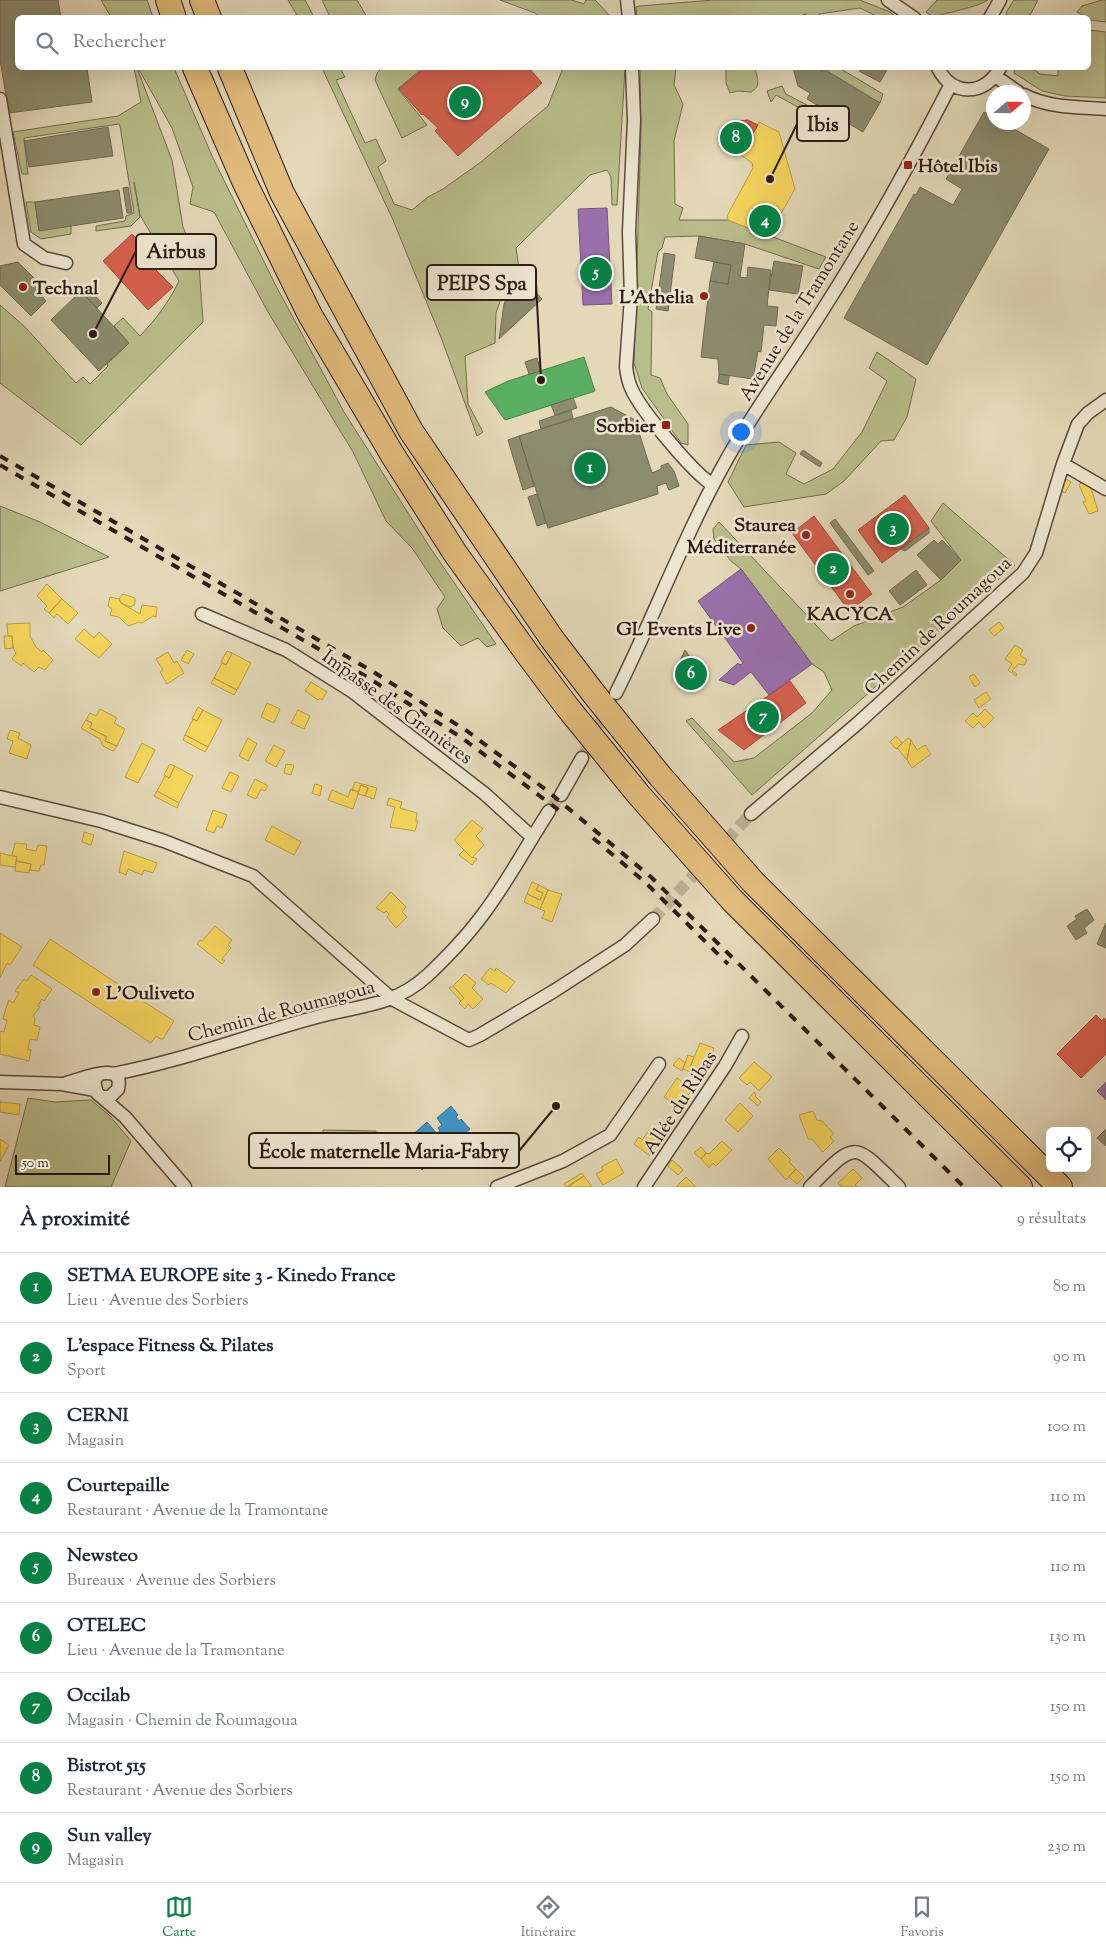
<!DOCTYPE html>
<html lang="fr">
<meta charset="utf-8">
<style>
:root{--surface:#fff;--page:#f6f6f7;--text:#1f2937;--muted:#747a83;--line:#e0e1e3;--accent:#0b8043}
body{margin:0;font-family:"Sorts Mill Goudy",serif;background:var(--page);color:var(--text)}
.controls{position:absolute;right:15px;bottom:15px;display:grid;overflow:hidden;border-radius:8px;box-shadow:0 5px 20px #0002}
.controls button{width:45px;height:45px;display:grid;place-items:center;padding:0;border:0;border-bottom:1px solid var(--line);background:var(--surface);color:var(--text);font:25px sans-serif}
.compass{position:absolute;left:986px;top:85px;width:45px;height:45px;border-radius:50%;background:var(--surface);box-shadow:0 5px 20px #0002;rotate:70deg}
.scale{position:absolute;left:15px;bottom:12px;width:95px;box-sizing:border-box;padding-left:5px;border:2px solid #2d1b14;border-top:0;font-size:14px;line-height:18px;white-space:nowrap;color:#2d1b14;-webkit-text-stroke:4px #ede6d1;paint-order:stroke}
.you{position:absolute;left:740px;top:431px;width:18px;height:18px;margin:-12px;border:4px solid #fff;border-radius:50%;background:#1a73e8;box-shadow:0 0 0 8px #1a73e833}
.badge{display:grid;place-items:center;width:32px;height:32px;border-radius:50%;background:var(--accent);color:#fff;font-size:16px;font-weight:700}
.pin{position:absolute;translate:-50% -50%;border:2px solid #fff;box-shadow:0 1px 5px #0006}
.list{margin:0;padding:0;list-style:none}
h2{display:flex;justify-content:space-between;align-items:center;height:65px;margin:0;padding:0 20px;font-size:21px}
h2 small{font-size:16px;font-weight:400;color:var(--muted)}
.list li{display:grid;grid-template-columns:32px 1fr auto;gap:15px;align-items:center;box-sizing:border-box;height:70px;padding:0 20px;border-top:1px solid var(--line)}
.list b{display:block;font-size:19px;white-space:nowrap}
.list p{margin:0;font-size:16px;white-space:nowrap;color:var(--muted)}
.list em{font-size:16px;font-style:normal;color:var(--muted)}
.icon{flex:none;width:28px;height:28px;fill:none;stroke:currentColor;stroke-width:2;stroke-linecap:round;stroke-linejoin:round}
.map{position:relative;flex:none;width:1106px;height:1187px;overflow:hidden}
.search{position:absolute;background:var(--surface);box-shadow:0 5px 20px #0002;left:15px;right:15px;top:15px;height:55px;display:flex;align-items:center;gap:12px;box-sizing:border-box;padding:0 18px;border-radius:8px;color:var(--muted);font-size:19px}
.sheet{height:695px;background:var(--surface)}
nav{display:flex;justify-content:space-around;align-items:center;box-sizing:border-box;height:70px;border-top:1px solid var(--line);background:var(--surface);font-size:14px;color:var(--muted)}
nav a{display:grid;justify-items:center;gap:2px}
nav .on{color:var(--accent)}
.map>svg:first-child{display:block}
.green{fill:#b9bd8b;stroke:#736c50}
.homes{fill:#f6d55c;stroke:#ba9d46}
.shops{fill:#d6604d;stroke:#a34b3c}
.offices{fill:#9970ab;stroke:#79567e}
.schools{fill:#4393c3;stroke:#3c6f8e}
.public{fill:#5aae61;stroke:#4c824a}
.industry{fill:#8c8c6e;stroke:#706a53}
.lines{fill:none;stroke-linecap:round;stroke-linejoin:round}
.street-tunnel{stroke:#bfb297;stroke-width:12;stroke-dasharray:12 6;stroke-linecap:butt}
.street-casing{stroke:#5a4a3d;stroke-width:15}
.highway-casing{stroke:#2d1b14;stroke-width:26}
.street{stroke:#ede6d1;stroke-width:12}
.highway{stroke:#e2bc7c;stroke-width:24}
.rail{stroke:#2d1b14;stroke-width:4;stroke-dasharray:9 9;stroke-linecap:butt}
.poi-dot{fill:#8f2418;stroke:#ede6d1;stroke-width:2}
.labels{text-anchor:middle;stroke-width:5;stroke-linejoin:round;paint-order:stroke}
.poi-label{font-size:19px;font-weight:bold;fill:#2d1b14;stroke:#ede6d1;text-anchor:end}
.street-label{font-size:19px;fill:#2d1b14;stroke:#ede6d1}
.leader{fill:none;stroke:#2d1b14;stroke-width:2}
.callout-dot{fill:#2d1b14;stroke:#ede6d1;stroke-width:2}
.callout{fill:#ede6d1;stroke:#2d1b14;stroke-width:2}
.callout-label{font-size:20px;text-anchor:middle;font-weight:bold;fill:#2d1b14}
</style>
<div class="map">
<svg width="1106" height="1187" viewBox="0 0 1106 1187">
<rect width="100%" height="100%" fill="#e3d8b8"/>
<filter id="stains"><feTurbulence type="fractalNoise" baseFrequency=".004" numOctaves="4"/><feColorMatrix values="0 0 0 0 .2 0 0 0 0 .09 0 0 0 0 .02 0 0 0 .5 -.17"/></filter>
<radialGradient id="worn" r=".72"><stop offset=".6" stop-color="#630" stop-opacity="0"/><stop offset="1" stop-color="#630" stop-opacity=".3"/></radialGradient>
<!-- green -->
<path class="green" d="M101,0H147L153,17H111Z
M288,0H305L314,17H298Z
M322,0H357L367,17H330Z
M500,0H572L584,4L586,0H595L611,17H539L535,13Z
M714,0H860L890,12L896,17H878L860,8L819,14L820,18L807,17L806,14L793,18L637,17L636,7L639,6Z
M937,0H988C978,7 946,13 933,17L926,12Z
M1014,0H1038L1029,17H1007L1006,13Z
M1102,0H1106V22L1089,20L1088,18L1077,12L1082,6Z
M1089,30L1106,32V98L1065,96L1042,91L1014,73L1015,68C1025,67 1032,67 1040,74L1058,76V68H1088Z
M134,68H137L172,160L183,227L199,265L203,322L81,445L0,383V305L25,327L76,383L83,377L90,384L108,366L107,364L129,343L114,326L123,318L140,336C156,319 169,302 179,281L140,215L134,182L140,217L131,226L96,231V226L125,221L126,216L134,213L120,126L119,124L24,138L28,174H22L13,132L118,116L141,102Z
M138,68H174L213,158L276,286L344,412L429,546L496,644L487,647L478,638L461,646L443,628L437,609L445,597L412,548L386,521L353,452L268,312L214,212L190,204L193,187L172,128Z
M322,68H340L345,77L336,80L365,143L376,139L386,161L378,167L394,204L412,210L428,197L443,189L481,162L548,106L563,68H625L617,205H612L611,177L607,170L590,175L516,248L520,275L503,293L496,313L495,343L465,356L468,404L483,432L477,436L442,340L393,220Z
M382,68L421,69L398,89L427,125L402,138L375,80L377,73Z
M640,68H676L674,85L683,104L674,141L675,204L683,208L679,220H728L826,257L819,269L745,244L699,236L665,237L662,248L658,252L648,309L652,312L651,375L660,378L667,394L688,424V445L681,443L642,388L634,363L641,132Z
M730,68C739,67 746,70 755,68C757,78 762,86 751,92L738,91L730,93L726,83V69Z
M821,68H839L883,94L880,103L822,72Z
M782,86L786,94L826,115L823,121L776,95L771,102L767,91Z
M26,202H35L39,230L71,226V234L41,239L31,232Z
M877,352L916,379L907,417L894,440L881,441L844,481L826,494L744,507L728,482L746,445L779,442L796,453L786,474L804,484L833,469L862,432L887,381L869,368Z
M943,503L1015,565L752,795L686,721L692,718L734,762L754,758L812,713L832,690L824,672L812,664L741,569L731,561L714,539L713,529L719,522L831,641L854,626L903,607L941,580L961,560L931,521Z
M0,506L40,522L109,557L0,591Z
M28,1098L55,1102L91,1100L109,1115L131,1141L111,1187H5Z
M323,1130L376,1131L375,1157L323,1156Z"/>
<!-- homes -->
<path class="homes" d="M759,122L779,132L795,189L771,231L765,229L763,234L728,220L727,216L753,168L752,163L741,155Z
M1066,479L1071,482L1065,493L1060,490Z
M1082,482L1091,488L1098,511L1089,514L1083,502L1086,501L1079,485Z
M47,584L62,599L49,613L44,609L47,606L37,596Z
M123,594L135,598V604L131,607L121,603L119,599Z
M110,597L119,599L121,603L140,614L142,605L157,607L156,617L153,616L142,623L139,622L128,626L119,617L110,615L112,609L108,606Z
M62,599L78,613L68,624L57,614L54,618L49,613Z
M999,622L1004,628L994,636L989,630Z
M30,623V636L36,647L42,652L43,650L53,660L45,670L39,667L34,672L23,663L21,666L12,659L16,653L13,648L12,636H8L7,624Z
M84,629L94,638L99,632L112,644L99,658L75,639Z
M4,636H12L13,648L5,649Z
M1015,645L1023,650L1020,655L1027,660L1024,665L1018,664L1012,671L1017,674L1016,676L1008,670L1012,664L1005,659Z
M187,650L194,654L188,664L181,660Z
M227,651L232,653L226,665L221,662Z
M168,652L174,663L177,661L184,673L167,684L160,672L163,670L156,659Z
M232,653L251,663L237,690L214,678L222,663L226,665Z
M974,674L980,683L975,687L969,677Z
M214,678L237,690L234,695L211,683Z
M311,682L327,692L322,700L320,698L318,700L305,691Z
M986,692L991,699L979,708L974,700Z
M267,703L280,709L274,723L261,717Z
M198,707L203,710L197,721L192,719Z
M100,709L117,718L114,723L125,729L117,746L105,741L107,737L90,728L92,723L86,720L90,713L96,716Z
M985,709L994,718L984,728L979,722L973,728L965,721L973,713L977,717Z
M203,710L222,720L208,747L185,735L193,719L197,721Z
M298,710L310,716L304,729L291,723Z
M86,720L92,723L90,728L107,737L105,741L117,746L113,751L103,746L100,739L81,728Z
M10,730L20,733L18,738L31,745L27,759L9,753L13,741L7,739Z
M185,735L208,747L205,752L183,740Z
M896,736L902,743L896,749L890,742Z
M248,738L257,744L248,761L239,756Z
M908,738L911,740L907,760L897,748Z
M911,740L917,750L925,745L931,754L912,768L907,760Z
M142,743L155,750L138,783L125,777Z
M274,745L285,751L276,767L265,761Z
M170,764L175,766L169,778L164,775Z
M286,764L294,765L291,775L284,773Z
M175,766L193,776L179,803L157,791L165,776L169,778Z
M230,772L239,776L231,792L222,788Z
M255,779L268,786L265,791L261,789L256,799L247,795Z
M355,782L377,788L374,799L365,796L368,788L361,785L358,792L352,790Z
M315,784L322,786L320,796L312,793Z
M361,785L368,788L365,796L358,794Z
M351,789L358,792V794L353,809L328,800L332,790L348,797Z
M157,791L179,803L177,808L154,796Z
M389,798L402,802L400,808L417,813L416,821H418L415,831L390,827L395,807L387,805Z
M213,810L227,815L222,828L217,826L214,833L206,830Z
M472,820L483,829L476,836L484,845L472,858L454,840Z
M272,826L301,842L294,855L265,840Z
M84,832L94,835L91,845L82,842Z
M15,843L27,844L26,849L36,851L38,845L47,846L44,865H41L39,871L30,870L31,864L16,861L17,857L12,855Z
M464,850L472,858L473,857L477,859L472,865L459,855Z
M124,851L157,863L153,873L144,870L142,875L128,869L126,875L119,872Z
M0,853L17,857L15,867L0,865Z
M16,861L31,864L29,873L15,871Z
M532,882L539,885L536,890L543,893L540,900L527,894Z
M539,885L548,890L540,909L524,902L527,894L540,900L543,893L536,890Z
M548,890L562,894L552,922L542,918L545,911L540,909Z
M391,892L406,907L402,912L407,917L396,928L387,917L389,914L386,911L384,913L376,908Z
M215,926L232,940L228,945L231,948L222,959L225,961L222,964L197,944L200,940L202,941Z
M0,933L22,947L10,965L7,963L0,978Z
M50,939L121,986L118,991L129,998L132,994L174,1021L163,1039H160L156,1036L151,1043L33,965Z
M490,968L495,971L496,968L515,982L506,993L491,983L489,985L481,979Z
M465,974L476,983L472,988L483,999L473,1009L468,1004L465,1009L459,1003L464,998L453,986Z
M31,975L52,989L44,1001L42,999L38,1006L40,1007L33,1016L35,1018L34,1025L40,1027L37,1040L30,1039L28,1049L31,1050L29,1061L0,1054V1031L4,1032L7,1020L3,1019L7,1005L9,1000L13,1003L19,993L15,991L24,979L27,981Z
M453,986L464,998L461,1001L449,988Z
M700,1043L714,1048L710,1061L712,1063L708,1073L690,1067Z
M688,1055L694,1057L690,1067L708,1073L706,1078L683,1069Z
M679,1058L685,1063L682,1071L673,1065Z
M754,1062L772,1077L759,1091L750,1082L747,1085L739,1078Z
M677,1078L693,1089L685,1099L683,1097L677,1106L664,1097Z
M754,1092L756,1095L755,1096L761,1102L758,1106L749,1098Z
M0,1102L20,1104L19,1115L0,1112Z
M740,1103L753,1116L738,1132L725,1120Z
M813,1111L817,1120L822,1121L834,1134L830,1137L834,1141L823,1152L812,1139H808L799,1115Z
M650,1129L663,1139L650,1156L634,1144L639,1137L642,1140Z
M0,1139L9,1145L0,1161Z
M722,1141L732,1150L716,1166L713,1163L709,1168L701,1159L706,1153L709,1154Z
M701,1147L706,1153L701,1159L694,1153Z
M779,1148L791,1160L789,1162L796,1169L786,1180L768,1159Z
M616,1159L624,1173L603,1185L596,1174L603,1170L601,1167Z
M672,1160L683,1170L678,1175L668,1166Z
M796,1169L804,1177L797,1184L789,1177Z
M853,1169L862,1178L855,1185L857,1187H842L838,1183Z
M582,1173L584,1176L566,1187L564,1184Z
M584,1176L592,1187H568Z
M686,1177L696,1187H676Z"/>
<!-- shops -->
<path class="shops" d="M424,68H529L542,83L458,156L435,131L438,128L423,114L422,115L399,89Z
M748,120L758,125L741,155L724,144L722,137L724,130L737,121Z
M132,234L157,261L152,266L173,287L148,310L103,261Z
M905,495L929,528L882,563L858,530Z
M814,516L872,594L849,611L792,533Z
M790,681L806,703L744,750L718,730Z
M1096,1015L1102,1021L1104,1018L1106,1020V1054L1081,1078L1057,1054Z"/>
<!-- offices -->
<path class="offices" d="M607,208L612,304L583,305L578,209Z
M741,569L812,664L769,695L751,672L734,685L719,680L738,663L740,665L743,663L698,601Z
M1106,1082V1100L1097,1091Z"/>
<!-- schools -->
<path class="schools" d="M451,1106L458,1115L456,1117L459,1121L461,1119L470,1129L455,1141L449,1134L445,1137L443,1135L440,1138L436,1134L440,1131L438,1128L442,1125L437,1118Z
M427,1122L449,1148L422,1170L401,1145Z"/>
<!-- public -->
<path class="public" d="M584,357L595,391L505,420L485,392L508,381Z"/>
<!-- industry -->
<path class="industry" d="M0,0H58L61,18H18V68H87L92,102L9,113L0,60Z
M793,68H817L822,72L824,69L880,103L863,132L807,99L810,93L798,86Z
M861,68H888L880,82L859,71Z
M984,112L994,117V122H1002L1049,149L927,365L844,318L914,194L916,195L920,187L953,205L962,189L946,179Z
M108,127L113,156L29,167L24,141Z
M128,187L132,213H127L123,188Z
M119,190L123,218L39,231L35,202Z
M699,236L745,244L740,277L747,278L748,267L771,270L767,306L778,307L776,326L764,325L761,352L758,351L753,379L719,374L718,359L701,357L710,281L728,284L731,265L695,258Z
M664,253L675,255L668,311L656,309Z
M774,261L803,266L798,294L769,290Z
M18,262L46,290L41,295L46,301L31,316L0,285V266Z
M714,262L731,265L728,284L710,281Z
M520,275L542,299L499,339L504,304L513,283Z
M86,286L102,303L97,308L81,291Z
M81,291L129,343L99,371L51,320Z
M537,358L541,371L529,374L525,362Z
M719,374L729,376L728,385L718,383Z
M573,398L577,408L555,415L551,405Z
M611,407L635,420L652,473L661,469V466L668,463L674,471L679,486L669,490L666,483L657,486L658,494L548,528L519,436Z
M571,410L573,418L541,429L539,421Z
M519,436L534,486L523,490L508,440Z
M803,450L822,463L820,467L800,454Z
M537,494L546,523L537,526L528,497Z
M835,519L874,571L868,575L830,523Z
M929,528V533L905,551L901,549Z
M934,540L938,544L942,540L961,560L941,580L917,555Z
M916,570L927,585L900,605L889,591Z
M685,650L706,679L691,690L676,669Z
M1087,909L1094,920L1084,928L1087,933L1076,940L1067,926L1077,919L1075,916Z
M1106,923V948L1097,944Z
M1106,1129V1146L1097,1138Z"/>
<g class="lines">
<!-- street-tunnel -->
<path class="street-tunnel" d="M582,758L609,706
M549,811L561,795
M653,919L751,814"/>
<defs>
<path id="street" d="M627,0L629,18
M888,0L914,18
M990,18L1000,0
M632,68L634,120L629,232L631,297L626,367C627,375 628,382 632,390C641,410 694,474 713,485
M938,68C952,97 985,96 1000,68
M995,76L1018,92
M1024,95C1049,108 1078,107 1106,109
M0,99L24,244L44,258L66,263
M1063,464L1106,489
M202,614L286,650L353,692L485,794L532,837
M616,693C655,615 685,533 728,457C757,406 793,358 824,308C870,236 912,160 951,84
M561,795L582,758
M0,797L101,821L164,841L253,876L392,999L469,1040L480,1035L554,991L625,945L653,919
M751,814L858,723L1023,573L1036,553L1063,464L1078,424L1088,413L1106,400
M113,1074C182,1061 247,1036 313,1018C357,1005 392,1008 428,975C448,956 468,935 484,913C508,881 527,845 549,811
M98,1075L94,1082L97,1093L125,1117L185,1187
M0,1082L62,1084L95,1090
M66,1083C80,1080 125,1059 118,1089L110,1097H103
M497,1187L563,1161L610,1135L659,1064
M644,1187L725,1066L742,1036
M810,1187C857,1140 852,1141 899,1187"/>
<path id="highway" d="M168,0L174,18
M202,0L209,18
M195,68L245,183L310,315L392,454L455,553L526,652L568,708L639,795L732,900L1020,1187
M230,68L282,193L411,431L552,639L594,694L660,776L753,882L1060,1187"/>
</defs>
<!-- street casing -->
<use href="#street" class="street-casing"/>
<!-- highway casing -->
<use href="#highway" class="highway-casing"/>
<!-- street -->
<use href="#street" class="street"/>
<!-- highway -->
<use href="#highway" class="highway"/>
<!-- rail -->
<path class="rail" d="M0,456L372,671L467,731L545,789L651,877L964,1187
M0,465L367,677L462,738L564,814
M593,838L646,883L728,964"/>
</g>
<!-- markers -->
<g class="poi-dot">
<rect x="903" y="160" width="10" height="10" rx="2.5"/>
<circle cx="23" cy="287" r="5"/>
<circle cx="704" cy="296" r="5"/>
<rect x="661" y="420" width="10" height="10" rx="2.5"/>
<circle cx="806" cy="535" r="5"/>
<circle cx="850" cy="594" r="5"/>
<circle cx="751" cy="628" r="5"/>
<circle cx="96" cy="992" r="5"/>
</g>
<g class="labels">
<!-- poi labels -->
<g class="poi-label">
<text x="918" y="172" text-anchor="start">Hôtel Ibis</text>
<text x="33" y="294" text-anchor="start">Technal</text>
<text x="694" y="303">L'Athelia</text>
<text x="656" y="432">Sorbier</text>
<text x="796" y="531">Staurea<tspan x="796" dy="22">Méditerranée</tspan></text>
<text x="850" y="620" text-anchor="middle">KACYCA</text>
<text x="741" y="635">GL Events Live</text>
<text x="106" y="999" text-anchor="start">L'Ouliveto</text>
</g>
<!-- street labels -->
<g class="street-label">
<text transform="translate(798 310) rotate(-58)" y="7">Avenue de la Tramontane</text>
<text transform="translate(937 625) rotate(-43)" y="7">Chemin de Roumagoua</text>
<text transform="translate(398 706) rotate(36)" y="7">Impasse des Granières</text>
<text transform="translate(281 1010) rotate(-15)" y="7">Chemin de Roumagoua</text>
<text transform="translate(679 1102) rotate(-57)" y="7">Allée du Ribas</text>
</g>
</g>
<!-- callouts -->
<path class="leader" d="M770 179L797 124M93 334L136 251M541 380L536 283M556 1106L519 1151"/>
<g class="callout-dot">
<circle cx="770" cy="179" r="5"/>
<circle cx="93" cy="334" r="5"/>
<circle cx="541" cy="380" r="5"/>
<circle cx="556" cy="1106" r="5"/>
</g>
<g class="callout">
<rect x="797" y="106" width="52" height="35" rx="5"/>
<rect x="136" y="234" width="80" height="35" rx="5"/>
<rect x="427" y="265" width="109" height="35" rx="5"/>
<rect x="249" y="1133" width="270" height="35" rx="5"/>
</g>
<g class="callout-label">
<text x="823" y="131">Ibis</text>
<text x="176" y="258">Airbus</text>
<text x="482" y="290">PEIPS Spa</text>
<text x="384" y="1158">École maternelle Maria-Fabry</text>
</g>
<rect width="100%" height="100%" filter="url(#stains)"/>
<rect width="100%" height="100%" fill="url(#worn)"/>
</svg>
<div class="controls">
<button><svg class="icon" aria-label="locate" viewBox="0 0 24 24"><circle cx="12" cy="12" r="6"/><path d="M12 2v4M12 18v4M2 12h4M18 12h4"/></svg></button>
</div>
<svg class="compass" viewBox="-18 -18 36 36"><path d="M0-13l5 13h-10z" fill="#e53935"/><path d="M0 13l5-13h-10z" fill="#747a83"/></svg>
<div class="scale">50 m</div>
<div class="you"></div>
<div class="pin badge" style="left:590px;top:468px">1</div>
<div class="pin badge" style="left:833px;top:569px">2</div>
<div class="pin badge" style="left:893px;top:529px">3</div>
<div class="pin badge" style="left:765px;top:221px">4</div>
<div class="pin badge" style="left:596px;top:273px">5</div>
<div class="pin badge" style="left:691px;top:674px">6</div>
<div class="pin badge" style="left:763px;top:717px">7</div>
<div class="pin badge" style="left:736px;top:138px">8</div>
<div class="pin badge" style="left:465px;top:102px">9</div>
<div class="search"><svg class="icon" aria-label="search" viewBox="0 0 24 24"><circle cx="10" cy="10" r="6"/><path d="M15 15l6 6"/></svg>Rechercher</div>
</div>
<section class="sheet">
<h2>À proximité<small>9 résultats</small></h2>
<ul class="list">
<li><span class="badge">1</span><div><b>SETMA EUROPE site 3 - Kinedo France</b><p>Lieu · Avenue des Sorbiers</p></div><em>80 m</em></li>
<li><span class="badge">2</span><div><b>L'espace Fitness &amp; Pilates</b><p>Sport</p></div><em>90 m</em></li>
<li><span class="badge">3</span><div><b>CERNI</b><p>Magasin</p></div><em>100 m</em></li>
<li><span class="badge">4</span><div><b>Courtepaille</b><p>Restaurant · Avenue de la Tramontane</p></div><em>110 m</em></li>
<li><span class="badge">5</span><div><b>Newsteo</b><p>Bureaux · Avenue des Sorbiers</p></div><em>110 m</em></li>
<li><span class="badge">6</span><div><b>OTELEC</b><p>Lieu · Avenue de la Tramontane</p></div><em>130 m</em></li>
<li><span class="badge">7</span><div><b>Occilab</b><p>Magasin · Chemin de Roumagoua</p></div><em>150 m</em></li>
<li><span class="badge">8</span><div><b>Bistrot 515</b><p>Restaurant · Avenue des Sorbiers</p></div><em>150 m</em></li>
<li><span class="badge">9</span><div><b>Sun valley</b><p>Magasin</p></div><em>230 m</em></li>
</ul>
</section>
<nav>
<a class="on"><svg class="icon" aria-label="map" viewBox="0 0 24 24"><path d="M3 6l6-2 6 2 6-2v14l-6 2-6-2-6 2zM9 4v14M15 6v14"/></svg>Carte</a>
<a><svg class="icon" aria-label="directions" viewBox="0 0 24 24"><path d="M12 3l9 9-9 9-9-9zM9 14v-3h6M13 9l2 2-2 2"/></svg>Itinéraire</a>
<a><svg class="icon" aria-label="saved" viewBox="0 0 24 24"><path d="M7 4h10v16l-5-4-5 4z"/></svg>Favoris</a>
</nav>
